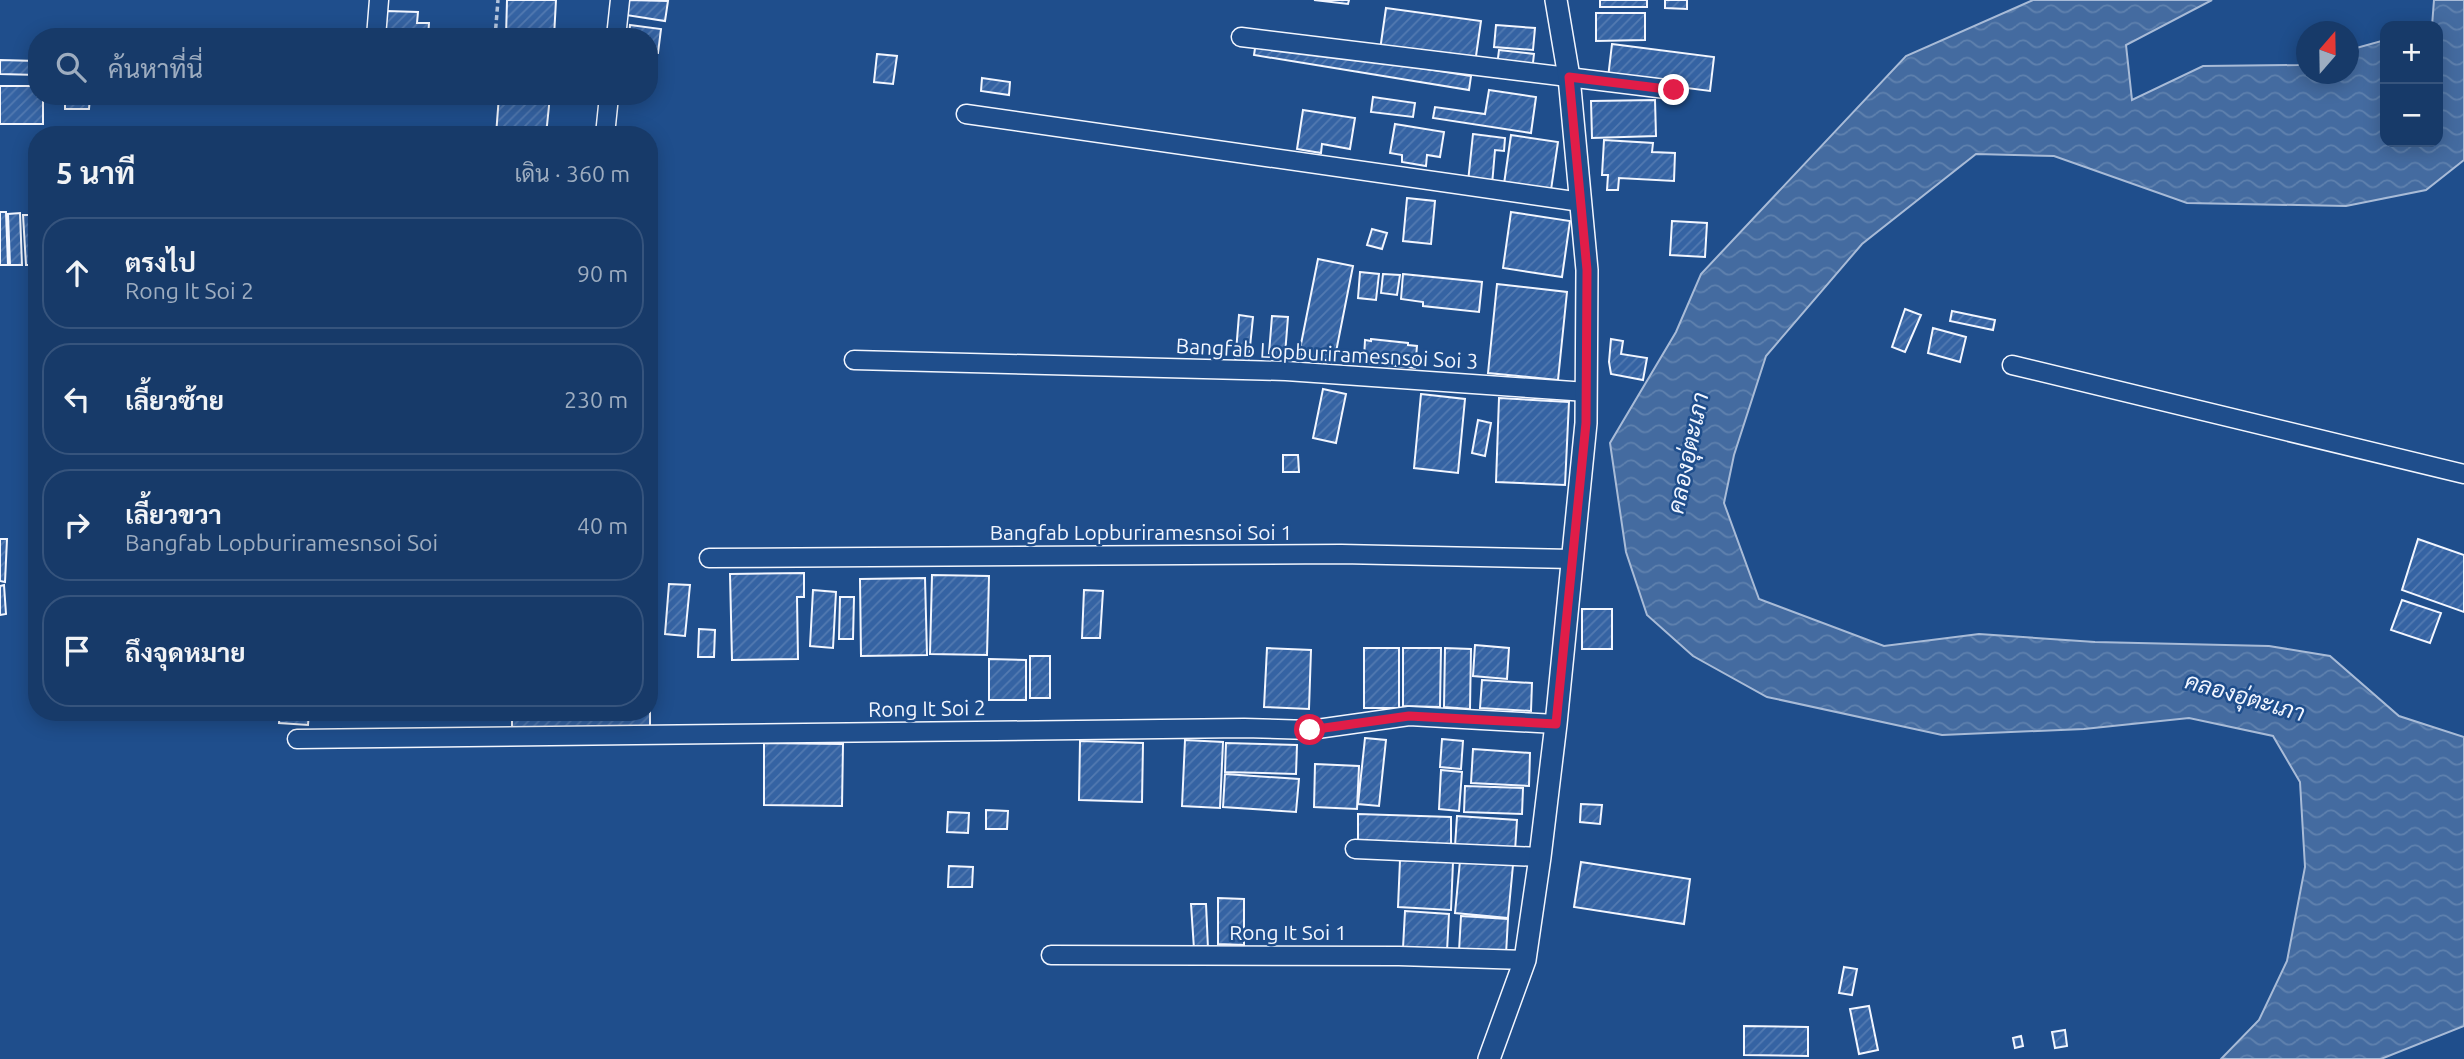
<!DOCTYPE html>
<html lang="th">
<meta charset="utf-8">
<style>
:root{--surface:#173a69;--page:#244571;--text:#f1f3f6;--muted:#9eadc0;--line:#36547d}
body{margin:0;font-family:Ubuntu,Sarabun,sans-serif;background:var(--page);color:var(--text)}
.controls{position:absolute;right:21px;top:21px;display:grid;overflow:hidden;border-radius:14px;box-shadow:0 4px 18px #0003}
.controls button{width:63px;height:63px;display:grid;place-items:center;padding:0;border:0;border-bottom:2px solid var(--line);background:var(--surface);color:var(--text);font:35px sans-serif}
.compass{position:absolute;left:2296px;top:21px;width:63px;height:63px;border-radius:50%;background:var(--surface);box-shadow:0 4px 18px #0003;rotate:20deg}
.stop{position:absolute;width:21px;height:21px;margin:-16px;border:5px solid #e11d48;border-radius:50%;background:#fff}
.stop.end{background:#e11d48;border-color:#fff;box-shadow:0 2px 7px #0008}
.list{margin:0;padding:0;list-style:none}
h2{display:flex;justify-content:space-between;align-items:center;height:91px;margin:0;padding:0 28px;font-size:30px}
h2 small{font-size:23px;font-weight:400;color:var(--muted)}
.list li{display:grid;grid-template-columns:46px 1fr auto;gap:21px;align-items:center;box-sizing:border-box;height:112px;margin:0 14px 14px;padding:0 14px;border:2px solid var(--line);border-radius:28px}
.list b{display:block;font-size:26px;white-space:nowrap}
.list p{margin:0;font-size:23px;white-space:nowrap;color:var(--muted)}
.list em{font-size:23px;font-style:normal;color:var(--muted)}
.icon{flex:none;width:38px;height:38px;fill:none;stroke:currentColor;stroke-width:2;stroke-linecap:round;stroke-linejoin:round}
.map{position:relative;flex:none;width:2464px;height:1059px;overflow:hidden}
.search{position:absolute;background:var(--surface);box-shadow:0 4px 18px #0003;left:28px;top:28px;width:630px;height:77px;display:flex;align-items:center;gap:18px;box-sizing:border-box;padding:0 24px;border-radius:28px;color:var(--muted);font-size:26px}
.panel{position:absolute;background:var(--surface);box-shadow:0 4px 18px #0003;left:28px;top:126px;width:630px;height:595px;border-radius:28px}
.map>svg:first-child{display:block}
.water{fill:url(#water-waves);stroke:#a8bbd7;stroke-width:2}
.building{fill:url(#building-hatch);stroke:#f2f6ff;stroke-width:2}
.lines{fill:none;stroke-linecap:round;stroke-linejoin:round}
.minor-casing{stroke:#f2f6ff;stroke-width:21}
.tertiary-casing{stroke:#f2f6ff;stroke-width:24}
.path{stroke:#b3c4dc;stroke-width:3.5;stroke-dasharray:5 3.5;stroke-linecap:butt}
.minor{stroke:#1f4e8c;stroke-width:18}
.tertiary{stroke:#1f4e8c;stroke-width:21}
.route{stroke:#e11d48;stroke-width:9}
.labels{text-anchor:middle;stroke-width:5;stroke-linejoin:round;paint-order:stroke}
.street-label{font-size:21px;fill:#f2f6ff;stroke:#1f4e8c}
.water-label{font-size:23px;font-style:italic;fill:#f2f6ff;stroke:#1f4e8c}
</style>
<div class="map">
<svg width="2464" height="1059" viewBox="0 0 2464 1059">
<defs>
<pattern id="water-waves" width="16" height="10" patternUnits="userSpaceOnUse" patternTransform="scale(1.75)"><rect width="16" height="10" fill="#446ba0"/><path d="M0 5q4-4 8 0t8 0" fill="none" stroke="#5f81ae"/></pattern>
<pattern id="building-hatch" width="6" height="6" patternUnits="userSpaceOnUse" patternTransform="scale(1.75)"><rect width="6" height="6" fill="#3563a3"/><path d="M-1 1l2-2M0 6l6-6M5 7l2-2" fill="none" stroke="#537ab1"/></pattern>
</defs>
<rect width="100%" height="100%" fill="#1f4e8c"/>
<!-- water -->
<path class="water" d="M2033,0H2212L2126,45L2132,100L2203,66L2298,65L2306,63V74H2348L2349,50L2385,40V142H2438V26H2432L2434,0H2464V160L2426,190L2346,206L2187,203L2054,156L1976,154L1862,244L1766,356L1734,455L1724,503L1759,599L1884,646L1979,634L2095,642L2269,646L2330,656L2399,716L2464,737V1026L2381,1059H2221L2259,1020L2287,961L2305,867L2300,782L2273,736L2189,718L2084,729L1942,735L1767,697L1693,656L1647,615L1626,552L1610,443L1676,332L1701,274L1906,56Z"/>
<!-- building -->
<path class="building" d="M507,0H556L554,37H506Z
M628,0L668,1L665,21L626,15Z
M1314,0H1349L1348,4Z
M1600,0H1647V7H1600Z
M1665,0H1687V9L1665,8Z
M1386,8L1481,21L1475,63L1380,50Z
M387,11L418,12L417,23H429L428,37H381L382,20L386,21Z
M1596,13H1645V40L1596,41Z
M630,25L661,29L658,53L649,52V37H629Z
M1496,25L1535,28L1533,50L1494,47Z
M1256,42L1471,76L1469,90L1254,55Z
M1612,44L1714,57L1710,91L1608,78Z
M1499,50L1534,54L1532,71L1497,66Z
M877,54L897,56L893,84L874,82Z
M0,60L37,61V75L0,74Z
M982,78L1010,82L1009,95L981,91Z
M0,86H37V96H43V124H0Z
M1489,90L1536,97L1531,133L1433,118L1435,107L1485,114Z
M65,96H90L89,109H65Z
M391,96H423V100L391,99Z
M499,96H550L546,135H496Z
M1373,97L1415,103L1413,117L1371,112Z
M1655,100L1656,136L1592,138L1591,101Z
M1303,110L1355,118L1350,149L1322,144L1321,153L1297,149Z
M1395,124L1444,132L1440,157L1427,155L1426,166L1402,162V155L1390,153Z
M1473,134L1505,138L1504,151L1495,150L1492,185L1468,182Z
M1511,135L1558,142L1551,190L1504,184Z
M1604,140L1653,143L1652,152L1675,153L1674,181L1619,178L1618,190H1607L1608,175H1602Z
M1407,198L1435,201L1431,244L1403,241Z
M0,212H6L8,265H0Z
M1511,212L1570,221L1562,277L1503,268Z
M20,213L22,265H10L8,214Z
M23,215H34L37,265H26Z
M1672,221L1707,223L1705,257L1670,255Z
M1372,229L1387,233L1382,249L1367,245Z
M1318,259L1353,266L1334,362L1299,354Z
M1360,272L1379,274L1376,300L1358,298Z
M1383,274L1400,275L1397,295L1381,293Z
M1403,274L1482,282L1479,312L1423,306V302L1401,299Z
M1497,284L1567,292L1558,380L1488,373Z
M1905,309L1921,315L1905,352L1892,347Z
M1952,311L1995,320L1993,330L1950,321Z
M1239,315L1253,317L1248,366L1235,364Z
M1272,316L1288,317L1284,367L1268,366Z
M1933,328L1966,337L1960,362L1928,353Z
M1371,339L1408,343V345L1417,346L1415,368L1369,363V359H1364L1365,340L1371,341Z
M1611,339L1623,341L1621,354L1647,358L1643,380L1611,374L1609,362Z
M1323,389L1346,394L1336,443L1313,438Z
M1421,394L1465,399L1458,473L1414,468Z
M1499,398L1569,402L1565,485L1496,482Z
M1478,420L1491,423L1485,456L1472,453Z
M1283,455H1298L1299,472H1283Z
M0,539H7L5,582L0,581Z
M2418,539L2464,555V612L2402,590Z
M804,573V597H797L798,659L732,660L730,574Z
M932,575L989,576L987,655L930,654Z
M925,578L927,655L861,656L860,579Z
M669,584L690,585L685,636L665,634Z
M4,585L6,614L0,615V586Z
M813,590L836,592L833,648L810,646Z
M1084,590L1103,591L1100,638H1082Z
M840,597H854L853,639H839Z
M2402,600L2441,613L2430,643L2391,630Z
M1582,609H1612V649H1582Z
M699,629L715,630L714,657H698Z
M1475,645L1509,648L1507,679L1473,676Z
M1267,648L1311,650L1309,709L1264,707Z
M1364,648H1399V708H1364Z
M1403,648H1441L1440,707L1403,706Z
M1445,648L1471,649L1470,709L1444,707Z
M1030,656H1050V698H1030Z
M989,659L1026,660V700H989Z
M650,663V731L512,730V712H649Z
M1482,680L1532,683L1531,711L1480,708Z
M280,712H309L308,725L279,723Z
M1365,738L1386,740L1379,806L1358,804Z
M1442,739L1463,741L1461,769L1440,767Z
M1185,740L1223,742L1220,808L1182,806Z
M1080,741L1143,743L1142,802L1079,800Z
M764,743L843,744L842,806L764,805Z
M1226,743L1297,745L1296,774L1225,772Z
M1473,749L1530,753L1529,786L1471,783Z
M1315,764L1359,766L1357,809L1314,807Z
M1441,770L1462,772L1459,811L1439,809Z
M1225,774L1299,779L1296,812L1223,807Z
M1465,786L1523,788L1522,814L1464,812Z
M1581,804L1602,805L1600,824L1580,822Z
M986,810L1008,811L1007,829H986Z
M948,812L969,813L968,833L947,832Z
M1358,814L1451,817V846L1358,844Z
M1457,816L1517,820L1515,851L1455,846Z
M1400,860L1453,862L1451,910L1398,907Z
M1460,861L1513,865L1508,918L1455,913Z
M1581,862L1690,879L1684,924L1574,907Z
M949,866L973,867L972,887H948Z
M1218,898L1244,899V945L1218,944Z
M1191,904H1206L1208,948L1194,949Z
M1405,911L1449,914L1447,951L1403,948Z
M1461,916L1508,919L1506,954L1459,951Z
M1844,967L1857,969L1852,995L1839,993Z
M1869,1006L1878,1050L1859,1054L1850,1009Z
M1744,1026L1808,1027V1056L1744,1055Z
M2065,1030L2067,1046L2055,1048L2052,1032Z
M2021,1036L2023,1046L2015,1048L2013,1038Z"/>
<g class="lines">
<defs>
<path id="minor" d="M376,37L379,0
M616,37L620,0
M1241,37L1674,90
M966,114L1581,202
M605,135L609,96
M854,360L1286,371L1587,392
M2012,365L2464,474
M709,558L1341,554L1573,559
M297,739L1244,728L1310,730L1409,716L1556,724
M1355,849L1540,857
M1051,955L1399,956L1525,960"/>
<path id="tertiary" d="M1489,1059L1525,960L1540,857L1556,724L1586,423L1587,270L1569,77L1556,0"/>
</defs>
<!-- minor casing -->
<use href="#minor" class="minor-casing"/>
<!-- tertiary casing -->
<use href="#tertiary" class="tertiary-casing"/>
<!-- path -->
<path class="path" d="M495,37L498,0"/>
<!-- minor -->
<use href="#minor" class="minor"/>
<!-- tertiary -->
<use href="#tertiary" class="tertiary"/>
</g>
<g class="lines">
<!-- route -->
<path class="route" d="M1310,730L1409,716L1556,724L1586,423L1587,270L1569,77L1674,90"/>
</g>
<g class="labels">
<!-- street labels -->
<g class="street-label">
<text transform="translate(1327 354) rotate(3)" y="7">Bangfab Lopburiramesnsoi Soi 3</text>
<text x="1141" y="540">Bangfab Lopburiramesnsoi Soi 1</text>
<text transform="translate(927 709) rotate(-1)" y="7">Rong It Soi 2</text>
<text x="1288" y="940">Rong It Soi 1</text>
</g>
<!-- water labels -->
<g class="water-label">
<text transform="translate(1688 453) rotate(-78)" y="8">คลองอุ่ตะเภา</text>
<text transform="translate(2245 697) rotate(16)" y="8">คลองอุ่ตะเภา</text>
</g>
</g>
</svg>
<div class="controls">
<button>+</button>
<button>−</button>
</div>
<svg class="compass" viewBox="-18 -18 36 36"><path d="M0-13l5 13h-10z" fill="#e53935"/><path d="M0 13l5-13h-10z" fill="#9eadc0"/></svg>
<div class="stop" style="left:1310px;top:730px"></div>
<div class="stop end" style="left:1674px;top:90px"></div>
<div class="search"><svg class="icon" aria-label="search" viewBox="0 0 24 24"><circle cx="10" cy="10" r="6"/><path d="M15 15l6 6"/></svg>ค้นหาที่นี่</div>
<section class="panel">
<h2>5 นาที<small>เดิน · 360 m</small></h2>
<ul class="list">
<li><svg class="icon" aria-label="ahead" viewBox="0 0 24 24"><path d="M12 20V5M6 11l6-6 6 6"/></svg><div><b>ตรงไป</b><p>Rong It Soi 2</p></div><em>90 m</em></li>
<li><svg class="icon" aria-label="left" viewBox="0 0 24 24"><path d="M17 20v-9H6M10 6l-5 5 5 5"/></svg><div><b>เลี้ยวซ้าย</b></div><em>230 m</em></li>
<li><svg class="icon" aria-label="right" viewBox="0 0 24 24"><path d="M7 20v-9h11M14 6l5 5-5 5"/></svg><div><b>เลี้ยวขวา</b><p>Bangfab Lopburiramesnsoi Soi</p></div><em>40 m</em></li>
<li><svg class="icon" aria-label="arrive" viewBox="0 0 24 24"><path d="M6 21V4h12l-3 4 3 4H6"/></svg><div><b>ถึงจุดหมาย</b></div></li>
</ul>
</section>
</div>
